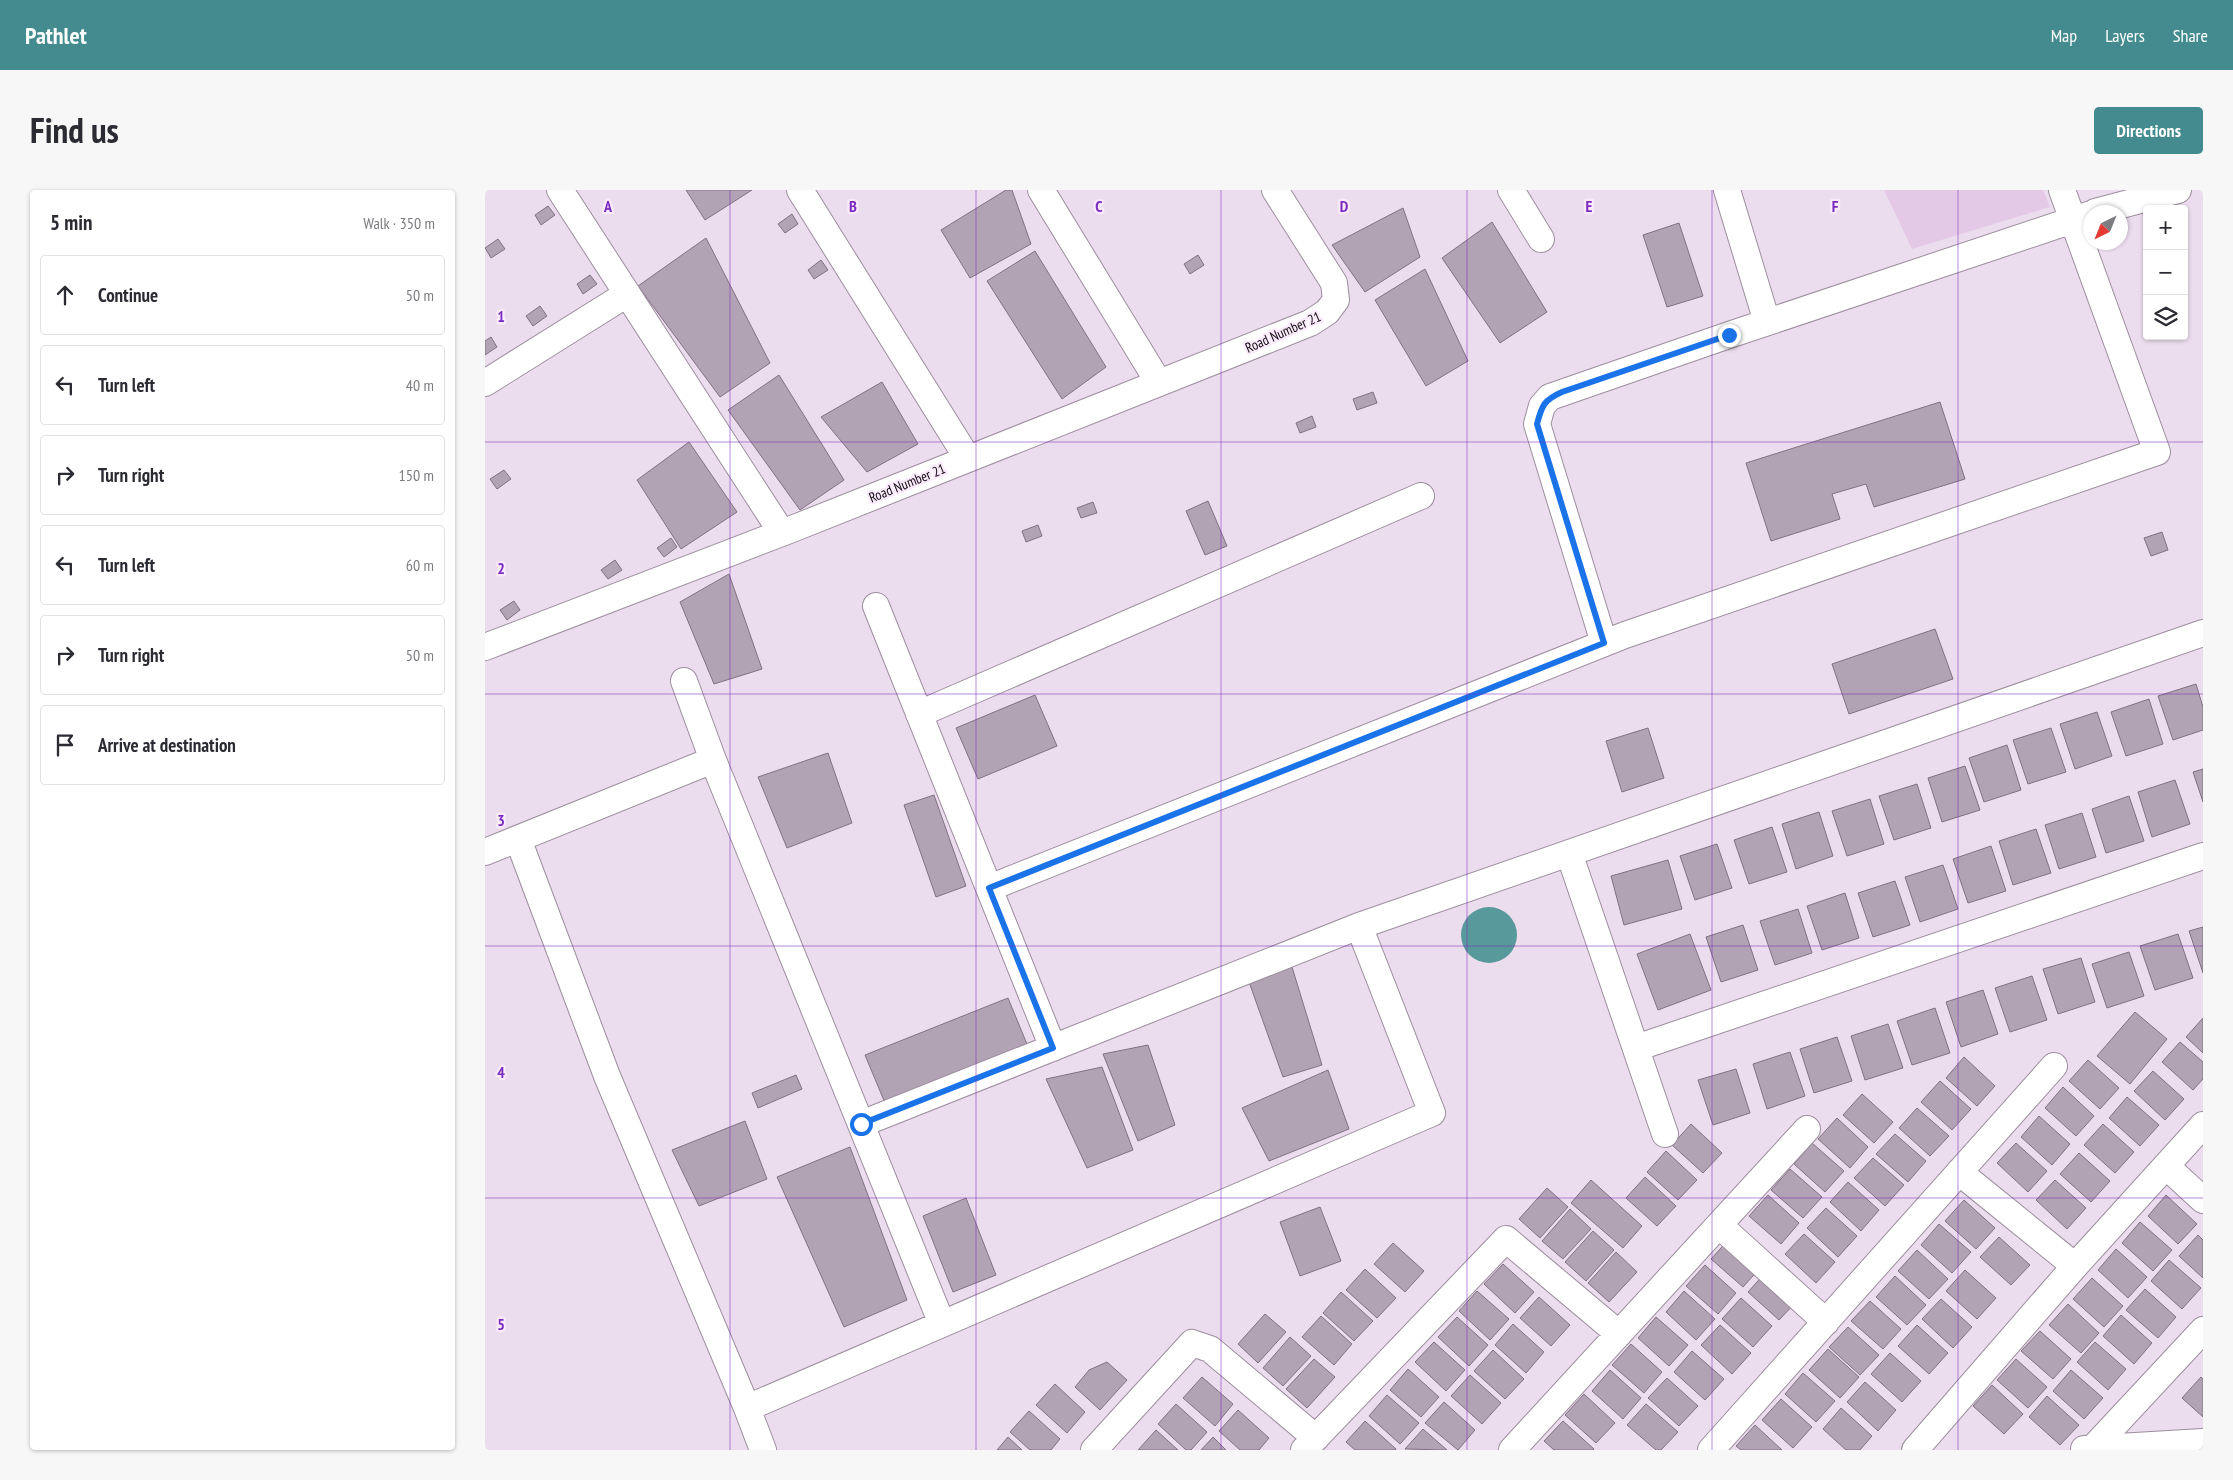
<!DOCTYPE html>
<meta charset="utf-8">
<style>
:root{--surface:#fff;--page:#f7f7f7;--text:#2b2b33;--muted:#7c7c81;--line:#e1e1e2;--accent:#438b8e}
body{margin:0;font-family:"PT Sans Narrow",sans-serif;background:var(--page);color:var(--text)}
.controls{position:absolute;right:15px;top:15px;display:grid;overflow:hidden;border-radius:5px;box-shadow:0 1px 4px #0004}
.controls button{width:45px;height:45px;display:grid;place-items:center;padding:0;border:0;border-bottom:1px solid var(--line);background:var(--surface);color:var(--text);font:25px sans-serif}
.compass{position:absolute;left:1598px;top:15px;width:45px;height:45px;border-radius:50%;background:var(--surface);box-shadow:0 1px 4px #0004;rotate:223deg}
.stop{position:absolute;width:15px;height:15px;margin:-11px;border:4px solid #1a73e8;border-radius:50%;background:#fff}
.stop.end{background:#1a73e8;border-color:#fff;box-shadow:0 1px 5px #0008}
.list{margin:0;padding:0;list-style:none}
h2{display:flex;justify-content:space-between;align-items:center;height:65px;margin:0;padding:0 20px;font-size:21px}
h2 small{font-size:16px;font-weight:400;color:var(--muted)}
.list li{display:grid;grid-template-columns:32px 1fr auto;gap:15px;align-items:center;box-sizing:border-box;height:80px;margin:0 10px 10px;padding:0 10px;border:1px solid var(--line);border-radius:5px}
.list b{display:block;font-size:19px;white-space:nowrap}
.list em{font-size:16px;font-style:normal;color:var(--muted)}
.icon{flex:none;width:28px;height:28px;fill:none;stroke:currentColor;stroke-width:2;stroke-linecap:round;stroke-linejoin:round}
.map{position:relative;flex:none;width:1718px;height:1260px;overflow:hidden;border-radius:5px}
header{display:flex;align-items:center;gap:30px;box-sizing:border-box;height:70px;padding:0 25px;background:var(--accent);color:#fff}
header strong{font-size:24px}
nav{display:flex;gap:28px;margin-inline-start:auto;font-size:18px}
.intro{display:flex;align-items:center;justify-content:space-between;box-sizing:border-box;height:120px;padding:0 30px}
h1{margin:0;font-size:35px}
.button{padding:12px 22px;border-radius:5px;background:var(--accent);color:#fff;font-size:18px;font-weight:700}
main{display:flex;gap:30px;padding:0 30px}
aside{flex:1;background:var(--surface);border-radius:5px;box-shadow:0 1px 4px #0004}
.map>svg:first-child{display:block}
.green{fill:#e4c9e7}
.water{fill:#58999b}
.building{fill:#b2a3b4;stroke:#807281}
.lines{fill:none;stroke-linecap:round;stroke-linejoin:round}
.minor-casing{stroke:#9c8e9e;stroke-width:28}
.minor{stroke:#fff;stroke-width:26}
.route{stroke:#1a73e8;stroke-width:6}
.grid{fill:none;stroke:#7b2cbf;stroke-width:1;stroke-opacity:0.55}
.labels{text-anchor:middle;stroke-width:4.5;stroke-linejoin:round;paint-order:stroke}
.street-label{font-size:14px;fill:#100b11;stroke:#faeafb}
.grid-label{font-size:16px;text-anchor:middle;font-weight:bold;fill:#7b2cbf;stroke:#faeafb;stroke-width:4.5;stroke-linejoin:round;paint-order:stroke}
</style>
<header>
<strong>Pathlet</strong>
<nav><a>Map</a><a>Layers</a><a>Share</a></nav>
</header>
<div class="intro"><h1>Find us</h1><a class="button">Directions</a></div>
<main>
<aside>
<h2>5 min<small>Walk · 350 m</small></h2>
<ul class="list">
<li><svg class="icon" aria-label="ahead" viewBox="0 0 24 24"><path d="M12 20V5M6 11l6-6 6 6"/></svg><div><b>Continue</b></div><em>50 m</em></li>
<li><svg class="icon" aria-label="left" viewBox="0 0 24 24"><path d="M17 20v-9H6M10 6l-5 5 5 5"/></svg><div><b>Turn left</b></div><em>40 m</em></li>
<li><svg class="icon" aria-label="right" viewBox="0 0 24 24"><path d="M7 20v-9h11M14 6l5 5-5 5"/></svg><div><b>Turn right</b></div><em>150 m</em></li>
<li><svg class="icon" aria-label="left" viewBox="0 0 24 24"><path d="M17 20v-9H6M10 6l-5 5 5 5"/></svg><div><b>Turn left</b></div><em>60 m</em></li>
<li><svg class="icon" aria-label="right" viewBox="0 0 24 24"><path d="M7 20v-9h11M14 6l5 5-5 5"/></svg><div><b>Turn right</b></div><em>50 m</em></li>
<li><svg class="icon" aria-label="arrive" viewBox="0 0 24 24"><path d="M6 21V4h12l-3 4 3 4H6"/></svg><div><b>Arrive at destination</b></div></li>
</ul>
</aside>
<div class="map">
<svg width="1718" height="1260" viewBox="0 0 1718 1260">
<rect width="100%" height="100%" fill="#ecddee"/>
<!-- green -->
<path class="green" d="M1399,0H1558L1565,17L1427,59Z"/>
<!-- water -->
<path class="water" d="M976 745a28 28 0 1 1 56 0a28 28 0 1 1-56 0Z"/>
<!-- building -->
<path class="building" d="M201,0H267L220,30Z
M521,0H527L546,54L485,88L456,40Z
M63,16L70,25L56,35L50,25Z
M918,18L935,67L880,102L847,55Z
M307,24L313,34L300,43L293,34Z
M1007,32L1062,122L1015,153L957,68Z
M1194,33L1218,106L1182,117L1158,45Z
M221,48L285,173L235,207L153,96Z
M13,49L20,59L6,68L0,58Z
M550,61L621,177L577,209L502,91Z
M713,65L719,75L705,84L699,74Z
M336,70L343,80L329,89L323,80Z
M940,79L983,171L941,196L890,110Z
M105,85L112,94L98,104L92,94Z
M55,116L62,126L48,136L41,126Z
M6,147L12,157L0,165V151Z
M294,185L359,290L315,320L243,220Z
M397,192L433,254L382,282L336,227Z
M888,202L892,213L872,220L868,209Z
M1455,212L1480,289L1389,317L1381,294L1347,304L1355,329L1286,351L1261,273Z
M827,226L831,237L815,243L811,233Z
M204,252L252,322L196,359L152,290Z
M19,280L26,289L12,299L5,289Z
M723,311L742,356L720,365L701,321Z
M608,312L612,323L596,328L592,318Z
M553,335L557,346L541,352L537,341Z
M1677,342L1683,360L1666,366L1659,348Z
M186,348L192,357L179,367L172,358Z
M130,370L137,380L123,389L116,380Z
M244,384L277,479L229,494L195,412Z
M29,411L35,420L22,430L15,420Z
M1450,439L1468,489L1364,524L1347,474Z
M1711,494L1718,517V540L1688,550L1673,506Z
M550,505L572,556L493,589L471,538Z
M1664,509L1678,554L1641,566L1626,522Z
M1612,522L1627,566L1590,579L1575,534Z
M1163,538L1179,588L1137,602L1121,551Z
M1566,538L1581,582L1543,594L1528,550Z
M1522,555L1536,600L1499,612L1484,568Z
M343,563L367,633L302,658L273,587Z
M1480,576L1495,620L1457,632L1443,588Z
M1718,579V612L1708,582Z
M1690,590L1705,634L1667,647L1653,602Z
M1432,594L1446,638L1409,650L1394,606Z
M449,605L481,696L451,707L419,615Z
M1644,606L1659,651L1621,663L1607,619Z
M1385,609L1399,654L1362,666L1347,621Z
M1334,622L1348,666L1311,679L1297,634Z
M1597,623L1611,667L1574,679L1560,635Z
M1287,637L1302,682L1264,694L1249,650Z
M1551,639L1566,683L1528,695L1514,651Z
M1232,654L1247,698L1210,710L1195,666Z
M1506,656L1521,701L1483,713L1468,669Z
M1183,670L1197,719L1139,735L1126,686Z
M1458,675L1473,719L1435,732L1420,687Z
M1410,691L1425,735L1388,747L1373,703Z
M1360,703L1374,748L1337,760L1322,716Z
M1313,719L1327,763L1290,775L1275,731Z
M1258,735L1273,780L1236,792L1221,747Z
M1718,737V783L1704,741Z
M1205,744L1226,800L1173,820L1152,764Z
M1693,744L1708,788L1670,800L1655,756Z
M1644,762L1659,806L1622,818L1607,774Z
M1596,768L1610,812L1573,824L1558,779Z
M807,777L837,875L798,887L764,792Z
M1547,786L1562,830L1525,842L1510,798Z
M1498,800L1513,844L1476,857L1461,812Z
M523,808L544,859L400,913L380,865Z
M1450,818L1465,863L1427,875L1412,831Z
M1650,822L1682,849L1645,894L1612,866Z
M1718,828V863L1701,847Z
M1403,834L1418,878L1380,890L1366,846Z
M1352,847L1367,891L1329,903L1315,859Z
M1695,852L1718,872V889L1708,900L1677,872Z
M663,855L690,935L653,951L618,864Z
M1305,862L1320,906L1282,919L1268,874Z
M1479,867L1510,896L1492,916L1461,888Z
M1603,870L1634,898L1615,919L1584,891Z
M617,877L648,960L602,978L561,889Z
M1251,879L1265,923L1228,935L1213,890Z
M843,880L864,939L784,971L757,918Z
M1668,881L1699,909L1680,930L1649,901Z
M311,885L317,899L273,918L267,903Z
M1455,891L1486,919L1467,940L1436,912Z
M1578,897L1609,926L1591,946L1560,918Z
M1377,904L1408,932L1389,953L1358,925Z
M1642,907L1674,935L1655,956L1624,928Z
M1432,918L1464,946L1445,966L1414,938Z
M1554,926L1585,954L1567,975L1536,947Z
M1352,928L1383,957L1365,978L1333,949Z
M260,931L282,989L214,1016L187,960Z
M1206,934L1237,963L1218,983L1187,955Z
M1618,934L1649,962L1630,983L1599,955Z
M1410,944L1441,971L1423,992L1391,964Z
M1327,953L1359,981L1340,1002L1309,974Z
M1531,953L1562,981L1543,1002L1512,973Z
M365,957L422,1110L359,1137L292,987Z
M1181,961L1212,990L1193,1010L1162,982Z
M1594,963L1625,991L1606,1012L1575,984Z
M1388,968L1419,995L1400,1016L1369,988Z
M1305,979L1337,1007L1318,1028L1286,1000Z
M1160,987L1191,1016L1172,1036L1141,1008Z
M1106,990L1157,1036L1138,1058L1086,1013Z
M1570,990L1601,1018L1582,1039L1551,1010Z
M1363,992L1394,1020L1376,1041L1345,1012Z
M1062,998L1083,1017L1055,1048L1034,1029Z
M1283,1005L1314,1033L1296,1054L1264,1026Z
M1681,1005L1712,1034L1693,1054L1663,1026Z
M481,1008L511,1085L468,1102L438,1026Z
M1479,1010L1510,1038L1491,1059L1460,1031Z
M835,1017L856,1071L815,1086L795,1032Z
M1341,1018L1372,1046L1353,1067L1322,1038Z
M1085,1019L1106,1039L1078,1069L1057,1051Z
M1655,1032L1687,1060L1668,1081L1637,1053Z
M1454,1034L1486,1062L1467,1083L1436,1055Z
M1108,1041L1129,1060L1101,1091L1080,1072Z
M1319,1044L1350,1072L1331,1093L1300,1064Z
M1713,1045L1718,1050V1088L1694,1066Z
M1514,1047L1545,1075L1526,1095L1495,1067Z
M1245,1048L1277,1076L1258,1097L1226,1069Z
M908,1053L939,1081L920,1102L889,1074Z
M1631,1059L1662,1087L1643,1108L1613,1080Z
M1432,1060L1463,1089L1444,1109L1413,1081Z
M1131,1062L1152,1082L1124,1112L1103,1093Z
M1684,1070L1716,1098L1697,1119L1666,1091Z
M1018,1074L1049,1102L1030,1123L999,1094Z
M1220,1075L1251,1103L1233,1124L1201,1096Z
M880,1079L911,1108L892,1128L861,1100Z
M1480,1080L1511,1108L1492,1129L1461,1101Z
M1281,1082L1313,1110L1294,1130L1263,1102Z
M1410,1086L1441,1115L1422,1135L1391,1107Z
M1607,1088L1638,1116L1619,1137L1588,1109Z
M1660,1099L1691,1127L1673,1148L1641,1120Z
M992,1101L1024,1129L1005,1150L974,1121Z
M1199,1101L1230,1129L1211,1150L1181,1122Z
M856,1102L888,1131L869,1151L838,1123Z
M1054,1107L1085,1135L1066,1156L1035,1128Z
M1256,1108L1287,1136L1268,1157L1237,1129Z
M1456,1109L1487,1137L1468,1158L1437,1129Z
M1385,1111L1416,1139L1398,1159L1366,1131Z
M1583,1114L1614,1143L1596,1163L1564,1135Z
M780,1124L801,1142L773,1173L753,1154Z
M1636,1125L1667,1153L1649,1174L1618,1146Z
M836,1126L867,1154L849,1175L817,1147Z
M972,1127L1003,1155L984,1176L953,1147Z
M1171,1127L1203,1155L1184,1176L1153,1148Z
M1028,1134L1059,1162L1041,1183L1010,1155Z
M1235,1135L1266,1163L1247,1184L1216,1155Z
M1432,1135L1463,1163L1444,1184L1413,1156Z
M1363,1137L1394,1165L1375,1185L1344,1157Z
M1555,1141L1586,1169L1568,1189L1536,1161Z
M805,1147L826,1166L798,1196L778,1178Z
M949,1152L980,1180L961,1201L930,1172Z
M1610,1152L1641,1179L1623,1200L1592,1172Z
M1146,1154L1177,1182L1159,1203L1127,1175Z
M1343,1159L1374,1187L1355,1208L1324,1180Z
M1008,1160L1039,1189L1020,1209L989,1181Z
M1207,1161L1239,1189L1220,1210L1189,1182Z
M1405,1163L1436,1191L1417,1212L1386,1184Z
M829,1169L850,1187L822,1218L801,1199Z
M1531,1169L1562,1197L1543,1218L1512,1190Z
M622,1172L642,1190L615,1220L590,1197L604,1180Z
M923,1179L954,1207L936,1227L905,1200Z
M1125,1180L1156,1208L1138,1229L1107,1201Z
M1586,1180L1618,1208L1599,1229L1568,1201Z
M1318,1183L1350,1211L1331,1232L1300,1204Z
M985,1185L1016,1213L997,1234L966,1206Z
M717,1187L748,1214L730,1236L698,1208Z
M1716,1187L1718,1189V1227L1697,1208Z
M1182,1188L1213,1216L1194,1236L1163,1208Z
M1380,1192L1411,1220L1393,1241L1362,1212Z
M570,1194L600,1222L582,1243L551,1215Z
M1507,1195L1538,1224L1519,1244L1488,1216Z
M1099,1204L1130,1233L1111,1253L1080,1225Z
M902,1205L934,1233L915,1254L884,1226Z
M1562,1206L1594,1235L1575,1255L1544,1227Z
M1296,1209L1327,1237L1308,1258L1277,1230Z
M959,1212L990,1240L973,1260L940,1233Z
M691,1214L722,1242L706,1260H701L673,1234Z
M1161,1214L1193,1242L1176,1260H1171L1142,1235Z
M1356,1218L1387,1246L1375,1260H1361L1338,1239Z
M753,1220L784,1248L774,1260H755L734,1241Z
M544,1221L575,1249L566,1260H545L525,1242Z
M880,1231L911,1259L910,1260H870L861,1252Z
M1078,1231L1109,1259L1108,1260H1069L1059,1251Z
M1270,1235L1297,1260H1256L1251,1256Z
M938,1239L962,1260L920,1259Z
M671,1240L693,1260H653Z
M523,1247L537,1260H512Z
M728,1247L741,1260H716Z"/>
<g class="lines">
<defs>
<path id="minor" d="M75,0L297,343
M315,0L483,269
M556,0L674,193
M1026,0L1056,49
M1242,0L1282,132
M1610,22L1693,0
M0,193L142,104
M391,416L568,858
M1119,453L1052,234L1057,216L1065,207L1244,145L1606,24
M0,457L307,339L825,133L842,122L851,110L849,93L790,0
M199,491L228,570
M434,524L936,306
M33,649L122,886L262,1218L278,1260
M0,662L228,570L457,1134
M1084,663L1180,944
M504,698L1140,445L1672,262L1577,0
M1151,858L1718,666
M376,934L874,736L1718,443
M1681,976L1718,1010
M1474,982L1590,1076
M1234,1035L1341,1132
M262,1218L947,923L874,736
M1608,1258L1718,1140
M1599,1259L1718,1252
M609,1260L707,1153L725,1159L831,1248
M819,1260L1021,1049L1134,1144
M1027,1260L1322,939
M1226,1260L1569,876
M1430,1260L1590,1076L1718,935"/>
</defs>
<!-- minor casing -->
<use href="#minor" class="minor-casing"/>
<!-- minor -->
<use href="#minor" class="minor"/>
</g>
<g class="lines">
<!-- route -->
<path class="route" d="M376,934L568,858L504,698L1119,453L1052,234C1057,215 1059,210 1077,202L1244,145"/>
</g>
<!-- grid -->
<path class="grid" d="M245,0V1260M491,0V1260M736,0V1260M982,0V1260M1227,0V1260M1473,0V1260M0,252H1718M0,504H1718M0,756H1718M0,1008H1718"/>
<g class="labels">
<!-- street labels -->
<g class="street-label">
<text transform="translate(798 142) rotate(-24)" y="5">Road Number 21</text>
<text transform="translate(422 293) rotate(-22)" y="5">Road Number 21</text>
</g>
</g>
<g class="grid-label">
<text x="123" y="22">A</text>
<text x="368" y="22">B</text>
<text x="614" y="22">C</text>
<text x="859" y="22">D</text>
<text x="1104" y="22">E</text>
<text x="1350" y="22">F</text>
<text x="16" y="132">1</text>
<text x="16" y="384">2</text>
<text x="16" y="636">3</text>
<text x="16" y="888">4</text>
<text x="16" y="1140">5</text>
</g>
</svg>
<div class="controls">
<button>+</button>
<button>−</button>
<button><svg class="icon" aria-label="layers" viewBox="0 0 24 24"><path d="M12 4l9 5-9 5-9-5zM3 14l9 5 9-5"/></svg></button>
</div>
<svg class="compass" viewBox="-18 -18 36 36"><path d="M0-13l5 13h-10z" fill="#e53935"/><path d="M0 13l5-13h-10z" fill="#7c7c81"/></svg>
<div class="stop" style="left:376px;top:934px"></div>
<div class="stop end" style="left:1244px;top:145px"></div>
</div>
</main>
